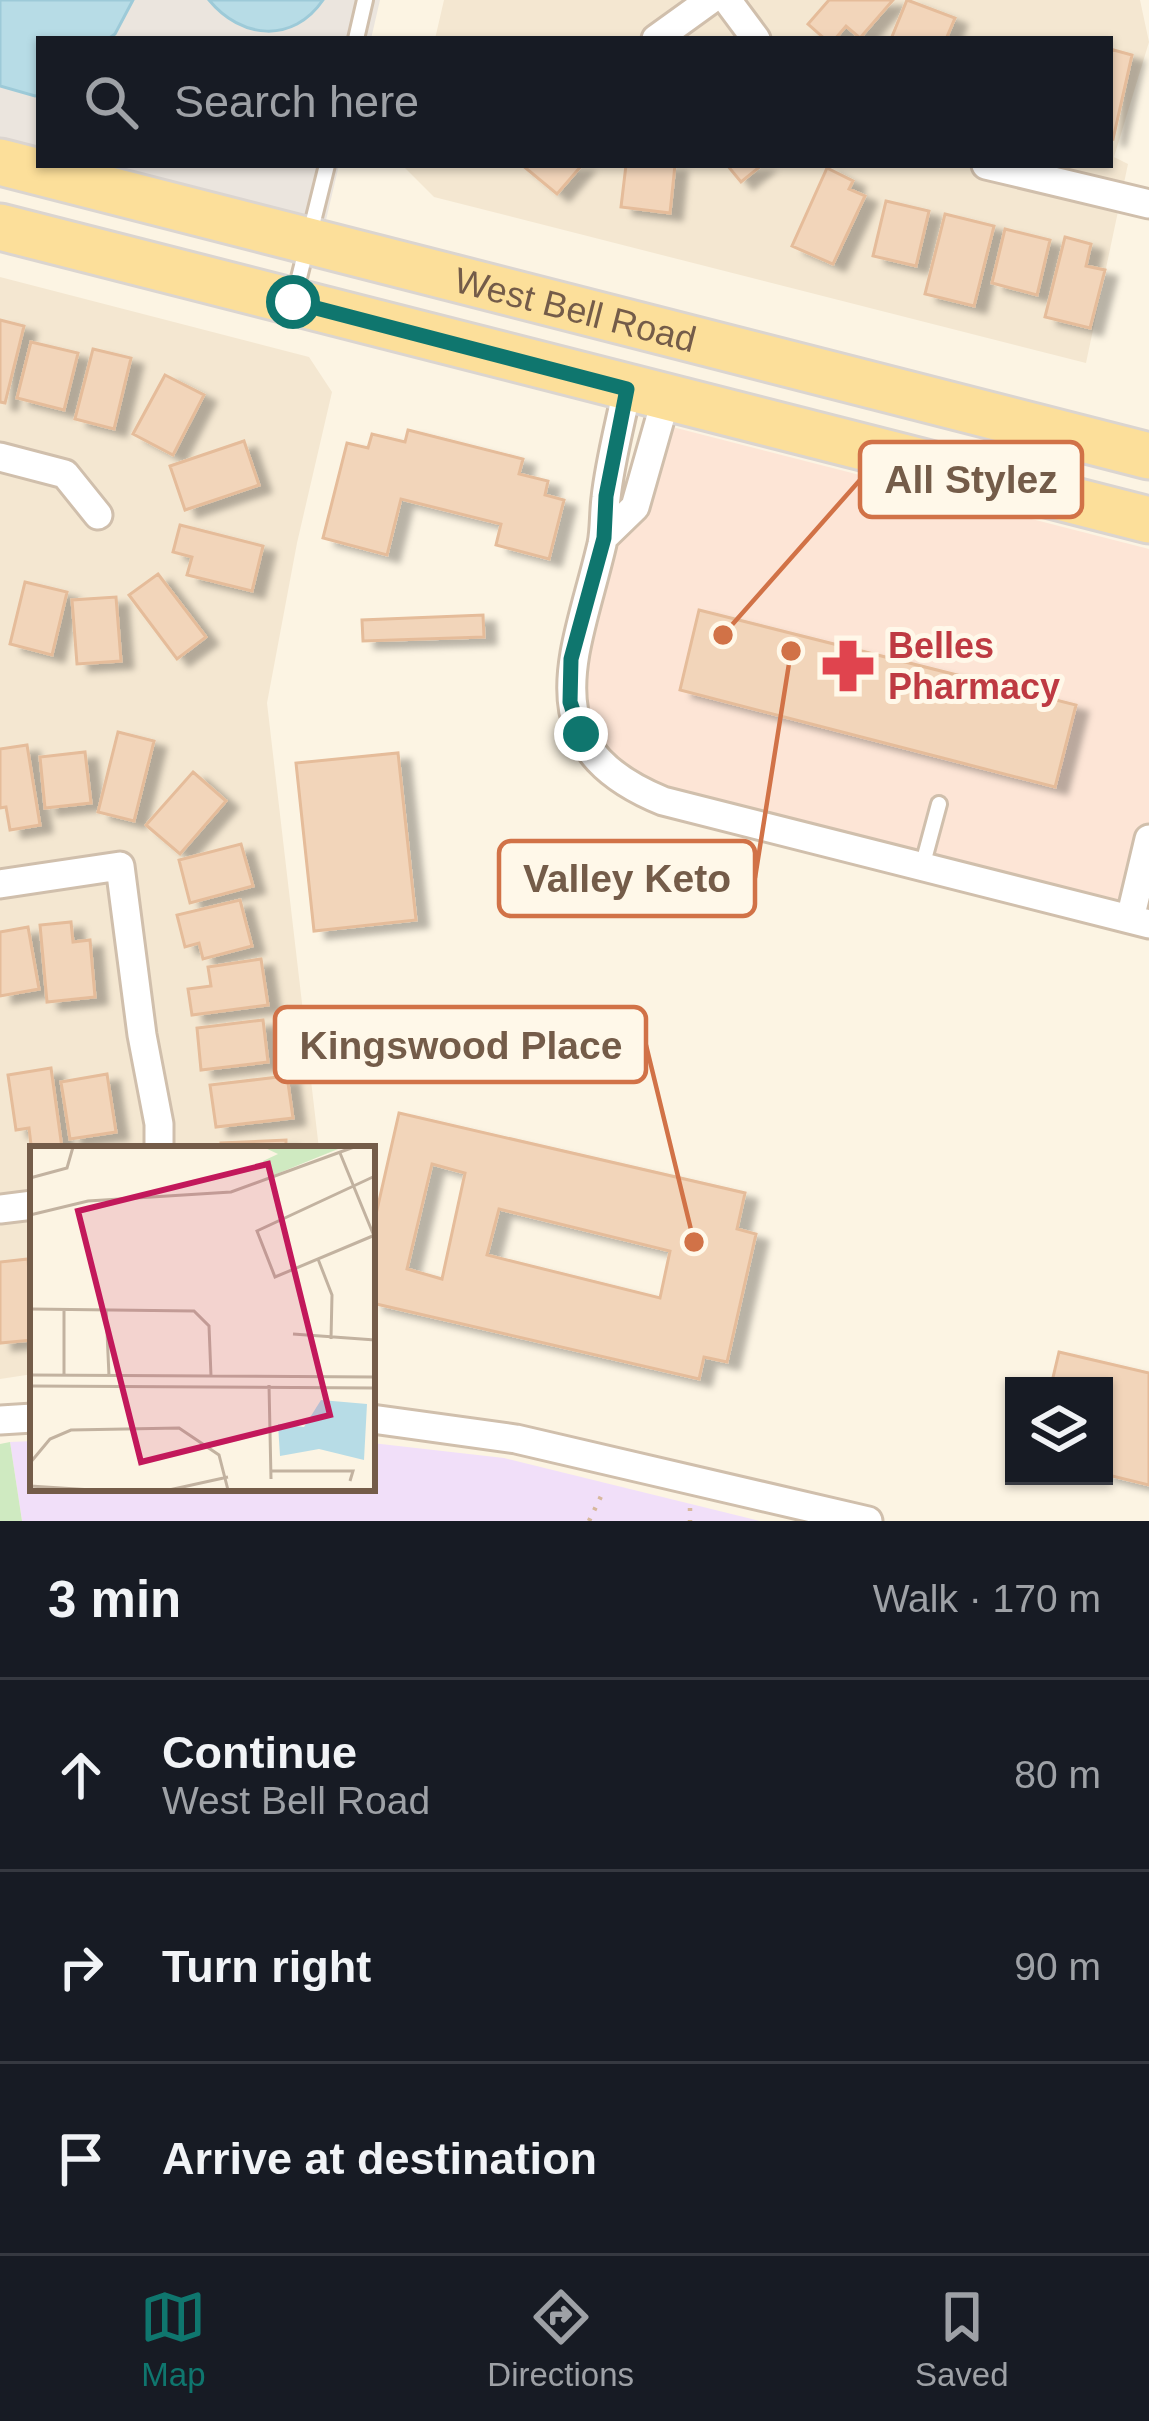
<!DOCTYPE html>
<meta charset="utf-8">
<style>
:root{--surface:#171b24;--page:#242831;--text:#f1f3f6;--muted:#9ea1a6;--line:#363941;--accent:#0f766e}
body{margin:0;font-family:Helvetica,sans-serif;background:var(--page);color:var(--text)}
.controls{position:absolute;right:36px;bottom:36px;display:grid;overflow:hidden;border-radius:0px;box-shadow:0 3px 9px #0004}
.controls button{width:108px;height:108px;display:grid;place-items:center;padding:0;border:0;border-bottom:3px solid var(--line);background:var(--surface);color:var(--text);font:60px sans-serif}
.stop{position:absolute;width:36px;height:36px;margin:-27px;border:9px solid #0f766e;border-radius:50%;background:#fff}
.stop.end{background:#0f766e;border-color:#fff;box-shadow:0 3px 12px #0008}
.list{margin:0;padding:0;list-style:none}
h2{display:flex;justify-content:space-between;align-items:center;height:156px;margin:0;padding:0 48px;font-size:51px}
h2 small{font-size:39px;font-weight:400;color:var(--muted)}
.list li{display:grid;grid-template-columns:78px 1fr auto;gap:36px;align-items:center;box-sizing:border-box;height:192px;padding:0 48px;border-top:3px solid var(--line)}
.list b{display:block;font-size:45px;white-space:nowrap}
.list p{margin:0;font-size:39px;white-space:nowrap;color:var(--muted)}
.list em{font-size:39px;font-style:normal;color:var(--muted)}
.icon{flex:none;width:66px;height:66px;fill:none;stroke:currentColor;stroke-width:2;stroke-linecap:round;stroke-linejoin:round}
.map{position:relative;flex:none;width:1149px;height:1521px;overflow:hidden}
.search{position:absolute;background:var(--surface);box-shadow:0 3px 9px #0004;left:36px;right:36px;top:36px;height:132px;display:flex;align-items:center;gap:30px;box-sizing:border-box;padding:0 42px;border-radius:0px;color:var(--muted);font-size:45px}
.sheet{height:732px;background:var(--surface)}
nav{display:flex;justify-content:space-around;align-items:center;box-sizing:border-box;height:168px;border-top:3px solid var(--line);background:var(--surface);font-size:33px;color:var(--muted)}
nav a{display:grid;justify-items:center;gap:6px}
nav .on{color:var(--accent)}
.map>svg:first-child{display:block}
.residential{fill:#f4e7d1}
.commercial{fill:#fde5d6}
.industrial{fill:#ebe5de}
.education{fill:#f1dff9}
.green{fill:#cfeac1}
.water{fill:#b7dce6;stroke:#9dcad8;stroke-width:3}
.building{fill:#f2d5ba;stroke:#e5bc9a;stroke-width:3;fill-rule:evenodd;filter:url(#shadow)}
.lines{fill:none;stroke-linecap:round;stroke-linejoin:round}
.lane-casing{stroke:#d0bfac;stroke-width:20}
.street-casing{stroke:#d0bfac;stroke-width:33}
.primary-casing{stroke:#dbd5d0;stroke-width:51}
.path{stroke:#d7b89d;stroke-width:4.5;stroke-dasharray:3 9;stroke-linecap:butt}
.lane{stroke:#fff;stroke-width:14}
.street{stroke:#fff;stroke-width:27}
.primary{stroke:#fcdf9a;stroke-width:45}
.route{stroke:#0f766e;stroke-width:15}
.labels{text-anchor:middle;stroke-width:10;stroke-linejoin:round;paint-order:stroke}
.street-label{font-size:36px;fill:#745c49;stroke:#fff8e9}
.health-label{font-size:36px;font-weight:bold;fill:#be3a42;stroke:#fff8e9;text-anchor:start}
.inset-road{fill:none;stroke:#c2b2a0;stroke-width:3}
.view{fill:#c2185b;fill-opacity:0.15;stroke:#c2185b;stroke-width:6}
.inset-edge{fill:none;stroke:#745c49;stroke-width:6}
.leader{fill:none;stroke:#d17247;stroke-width:4.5}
.callout-dot{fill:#d17247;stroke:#fff8e9;stroke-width:4.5}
.callout{fill:#fff8e9;stroke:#d17247;stroke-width:4.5}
.callout-label{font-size:39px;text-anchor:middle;font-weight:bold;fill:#745c49}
</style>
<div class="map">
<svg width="1149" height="1521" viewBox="0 0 1149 1521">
<defs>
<filter id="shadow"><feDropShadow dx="12" dy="7" stdDeviation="3" flood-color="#0004"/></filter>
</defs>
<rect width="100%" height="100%" fill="#fcf4e3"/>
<!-- residential -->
<path class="residential" d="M444,0H1140L1149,42L1114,157L1128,164L1086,363L434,197L404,167L1110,165V39H435Z
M0,277L309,357L332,392L297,543L267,703L319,1149H33V1374L0,1379Z"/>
<!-- commercial -->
<path class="commercial" d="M649,421L1149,549V914L650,788L613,765L595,735L584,702V667Z"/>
<!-- industrial -->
<path class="industrial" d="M0,0H380L371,39H39V147L0,138Z
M109,165H339L326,220Z"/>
<!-- education -->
<path class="education" d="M33,1441V1488H372V1443L504,1458L760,1521H22L10,1442Z"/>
<!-- green -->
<path class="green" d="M10,1442L22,1521H0V1444Z"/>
<!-- water -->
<path class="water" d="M0,0H133L115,34L108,39H39V95L35,96L0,86Z
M209,0H323C293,44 241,39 209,0Z"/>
<!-- building -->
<path class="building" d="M829,0H893L860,38L846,26L835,39H825L808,24Z
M907,0L955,18L946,39H891Z
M1110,49L1132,55L1113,139L1110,138Z
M522,165H582L557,194Z
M626,165H675L670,213L621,207Z
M727,165H762L741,182Z
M827,168L853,181L849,189L865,196L833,264L792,246Z
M886,201L929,211L916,266L873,256Z
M945,214L994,226L974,306L925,294Z
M1005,229L1050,240L1037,295L992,283Z
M1065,237L1091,244L1086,266L1105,270L1090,328L1045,317Z
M0,320L24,326L5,403L0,402Z
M31,342L78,353L64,410L17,398Z
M93,349L131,358L114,429L75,419Z
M165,375L204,395L173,455L133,434Z
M408,430L523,459L519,474L548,481L545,495L564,500L549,559L496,545L501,524L401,499L387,555L323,538L347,443L368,448L372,434L405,442Z
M244,441L259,485L185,510L170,466Z
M180,525L263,546L252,591L187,575L192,557L173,552Z
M158,574L206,637L177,659L129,595Z
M25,582L67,592L52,655L10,644Z
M116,597L121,661L77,664L72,600Z
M699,610L1076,705L1055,787L680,690Z
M483,615L484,637L363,641L362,620Z
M118,732L154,741L134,821L98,812Z
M27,745L40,825L10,830L6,807L0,808V749Z
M85,752L91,803L45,808L40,757Z
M398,753L416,920L314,931L296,763Z
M193,772L226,801L180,854L146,825Z
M241,844L253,886L190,903L179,860Z
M240,900L252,946L203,959L199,943L185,947L177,915Z
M71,922L73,942L90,940L95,997L47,1002L40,925Z
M28,927L39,989L0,996V932Z
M261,959L268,1005L192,1015L188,989L211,986L208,967Z
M263,1020L268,1062L201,1070L197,1028Z
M51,1068L62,1148L33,1149L32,1153L29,1128L16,1130L8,1075Z
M107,1074L116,1132L70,1139L61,1082Z
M287,1076L293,1118L216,1127L210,1085Z
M399,1113L745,1193L737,1229L756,1234L727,1362L704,1357L699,1379L372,1303V1232ZM432,1164L465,1173L442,1279L407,1269ZM499,1209L670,1251L660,1298L487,1255Z
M286,1140V1149H221V1143Z
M28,1259L33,1340L0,1343V1262Z
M1059,1352L1149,1373V1485L1104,1474V1386H1051Z"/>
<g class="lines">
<defs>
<path id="lane" d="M356,39L365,0
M295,294L327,165
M922,867L939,804"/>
<path id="street" d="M727,0L756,39
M656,39L710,0
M986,165L1149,204
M627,389C620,425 610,461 606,498C604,513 605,529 602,544C577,652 526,745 663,801L1149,924
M0,457L65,474L98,515
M603,538L635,507L666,398
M0,884L120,866L142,1035L159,1124V1149
M1130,919L1149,839
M0,1209L33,1205
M372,1419L516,1439L868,1521
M0,1420L33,1418"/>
<g id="primary">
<path id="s1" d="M0,162L1149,456"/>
<path d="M0,227L1149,520"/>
</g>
</defs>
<!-- lane casing -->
<use href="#lane" class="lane-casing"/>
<!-- street casing -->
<use href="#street" class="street-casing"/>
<!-- primary casing -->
<use href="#primary" class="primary-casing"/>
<!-- path -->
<path class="path" d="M690,1508V1521
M589,1521L604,1490"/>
<!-- lane -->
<use href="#lane" class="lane"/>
<!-- street -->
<use href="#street" class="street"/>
<!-- primary -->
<use href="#primary" class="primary"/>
</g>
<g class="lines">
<!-- route -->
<path class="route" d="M293,302L627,389L606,496L604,538L571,659L570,702L581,734"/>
</g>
<!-- icons -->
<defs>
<symbol id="pharmacy-bare" viewBox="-9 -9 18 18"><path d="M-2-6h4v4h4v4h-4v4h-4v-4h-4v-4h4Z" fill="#e0444e" stroke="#fff8e9" stroke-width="2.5" paint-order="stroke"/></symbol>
</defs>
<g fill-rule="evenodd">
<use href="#pharmacy-bare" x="810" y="628" width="76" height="76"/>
</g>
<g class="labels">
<!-- street labels -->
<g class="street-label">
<text dy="13" stroke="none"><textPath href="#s1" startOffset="594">West Bell Road</textPath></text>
</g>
<!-- health labels -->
<g class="health-label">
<text x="888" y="658">Belles<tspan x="888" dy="41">Pharmacy</tspan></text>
</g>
</g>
<!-- overview -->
<g transform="translate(30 1146)">
<rect width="345" height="345" fill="#fcf4e3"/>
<path d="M233,1H313L239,31L233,15L248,8Z" fill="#cfeac1"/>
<path d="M291,254L337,258L334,314L289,303L250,310L248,278L274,281Z" fill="#b7dce6"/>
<path class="inset-road" d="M310,7L344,90M345,30L227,85L245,131L345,89M0,32L37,22L43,1M0,69L58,55L201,46L324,1M288,113L302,149L301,193M0,163L164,165L179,180L181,230M34,163V229M76,163L79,230M263,188L345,194M0,229L345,231M239,239L241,333M0,240L345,242M0,317L20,293L41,284L149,282L189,309L198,344M241,325H323L320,335M0,340L62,344M139,344L198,331"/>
<path class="view" d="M238,18L300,269L111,316L48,65Z"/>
<rect width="345" height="345" class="inset-edge"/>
</g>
<!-- callouts -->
<path class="leader" d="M723 635L860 480M791 651L755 878M694 1242L646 1045"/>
<g class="callout-dot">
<circle cx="723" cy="635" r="12"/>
<circle cx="791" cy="651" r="12"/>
<circle cx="694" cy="1242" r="12"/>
</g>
<g class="callout">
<rect x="860" y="442" width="222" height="75" rx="12"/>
<rect x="499" y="841" width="256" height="75" rx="12"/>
<rect x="275" y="1007" width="371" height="75" rx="12"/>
</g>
<g class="callout-label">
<text x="971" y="493">All Stylez</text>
<text x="627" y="892">Valley Keto</text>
<text x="461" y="1059">Kingswood Place</text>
</g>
</svg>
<div class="controls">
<button><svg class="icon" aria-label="layers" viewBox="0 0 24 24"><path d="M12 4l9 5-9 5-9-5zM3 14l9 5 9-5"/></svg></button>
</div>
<div class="stop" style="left:293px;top:302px"></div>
<div class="stop end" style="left:581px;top:734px"></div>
<div class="search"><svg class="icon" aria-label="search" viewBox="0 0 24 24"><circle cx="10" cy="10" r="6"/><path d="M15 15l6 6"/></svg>Search here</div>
</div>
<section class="sheet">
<h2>3 min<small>Walk · 170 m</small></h2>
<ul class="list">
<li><svg class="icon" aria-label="ahead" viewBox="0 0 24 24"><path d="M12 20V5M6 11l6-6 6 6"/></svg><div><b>Continue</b><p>West Bell Road</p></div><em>80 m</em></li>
<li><svg class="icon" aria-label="right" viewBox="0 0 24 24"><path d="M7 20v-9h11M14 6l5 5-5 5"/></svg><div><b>Turn right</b></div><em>90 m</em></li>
<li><svg class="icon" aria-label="arrive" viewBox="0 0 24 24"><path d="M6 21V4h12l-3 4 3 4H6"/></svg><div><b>Arrive at destination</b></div></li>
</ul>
</section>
<nav>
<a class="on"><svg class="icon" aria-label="map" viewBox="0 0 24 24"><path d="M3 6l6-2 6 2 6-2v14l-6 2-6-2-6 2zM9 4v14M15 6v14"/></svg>Map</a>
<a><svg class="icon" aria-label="directions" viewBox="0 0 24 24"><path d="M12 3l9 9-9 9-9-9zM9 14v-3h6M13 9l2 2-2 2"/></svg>Directions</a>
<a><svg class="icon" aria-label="saved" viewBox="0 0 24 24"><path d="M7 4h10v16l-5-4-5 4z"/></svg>Saved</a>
</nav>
